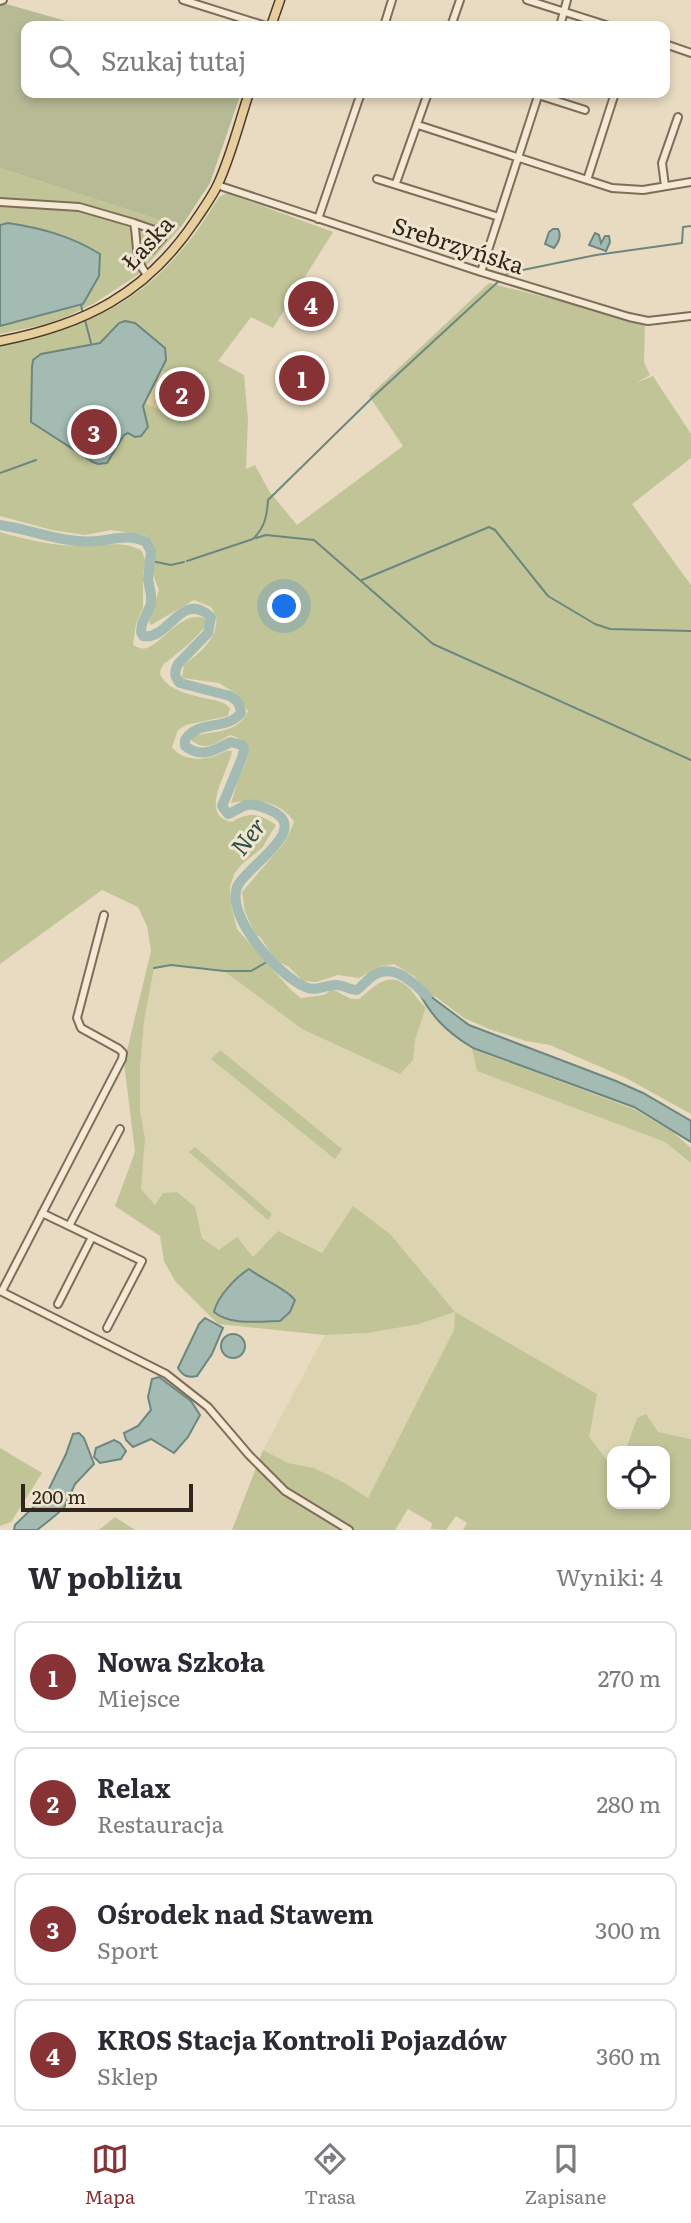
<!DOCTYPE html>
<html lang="pl">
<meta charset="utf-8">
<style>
:root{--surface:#fff;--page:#f2f2f3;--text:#2b2b33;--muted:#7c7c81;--line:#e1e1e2;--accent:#873235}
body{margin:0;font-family:Literata,serif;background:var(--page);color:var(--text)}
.controls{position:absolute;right:21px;bottom:21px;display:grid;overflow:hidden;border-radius:14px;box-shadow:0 4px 10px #0003}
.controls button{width:63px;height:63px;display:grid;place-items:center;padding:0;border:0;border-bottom:2px solid var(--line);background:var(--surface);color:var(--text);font:35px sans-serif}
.scale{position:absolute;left:21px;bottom:18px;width:172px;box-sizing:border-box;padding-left:7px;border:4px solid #31261d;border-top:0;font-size:19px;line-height:24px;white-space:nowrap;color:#31261d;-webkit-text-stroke:5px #f0e6d0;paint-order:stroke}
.you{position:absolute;left:285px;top:607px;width:24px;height:24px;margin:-18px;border:5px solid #fff;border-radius:50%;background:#1a73e8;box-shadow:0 0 0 10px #1a73e833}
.badge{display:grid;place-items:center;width:46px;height:46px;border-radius:50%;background:var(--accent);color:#fff;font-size:23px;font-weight:700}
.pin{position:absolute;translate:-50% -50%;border:4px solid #fff;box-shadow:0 2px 7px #0006}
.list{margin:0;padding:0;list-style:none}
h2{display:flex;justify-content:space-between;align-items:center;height:91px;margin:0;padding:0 28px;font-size:30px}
h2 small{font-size:23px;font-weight:400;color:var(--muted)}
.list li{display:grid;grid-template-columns:46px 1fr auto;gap:21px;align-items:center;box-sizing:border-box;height:112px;margin:0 14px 14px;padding:0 14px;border:2px solid var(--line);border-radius:14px}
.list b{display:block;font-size:26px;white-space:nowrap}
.list p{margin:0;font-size:23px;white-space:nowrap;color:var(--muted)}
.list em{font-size:23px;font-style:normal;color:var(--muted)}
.icon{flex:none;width:38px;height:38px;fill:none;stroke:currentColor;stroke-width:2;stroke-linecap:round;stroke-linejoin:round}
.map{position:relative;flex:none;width:691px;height:1530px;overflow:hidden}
.search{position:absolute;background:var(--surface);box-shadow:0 4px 10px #0003;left:21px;right:21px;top:21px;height:77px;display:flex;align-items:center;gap:18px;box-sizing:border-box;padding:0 24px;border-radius:14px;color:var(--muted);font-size:26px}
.sheet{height:595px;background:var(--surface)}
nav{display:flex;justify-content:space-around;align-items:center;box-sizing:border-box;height:98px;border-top:2px solid var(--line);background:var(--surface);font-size:19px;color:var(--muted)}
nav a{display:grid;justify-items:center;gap:4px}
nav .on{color:var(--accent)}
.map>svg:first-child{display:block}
.farmland{fill:#dcd4b0}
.green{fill:#c0c497}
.sand{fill:#e1cea1}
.cemetery{fill:#b6ba95}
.water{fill:#a3bbb3;stroke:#6c8780;stroke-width:2}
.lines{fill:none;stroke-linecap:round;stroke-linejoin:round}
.stream{stroke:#6c8780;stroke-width:2}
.river{stroke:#a3bbb3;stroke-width:10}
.minor-casing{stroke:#7f6d5b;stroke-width:10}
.major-casing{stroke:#4d3c2f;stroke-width:11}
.minor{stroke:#f4e9d3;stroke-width:6}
.major{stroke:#e7ce9d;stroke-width:8}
.labels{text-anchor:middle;stroke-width:6;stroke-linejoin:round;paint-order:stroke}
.street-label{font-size:23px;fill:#31261d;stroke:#f0e6d0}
.water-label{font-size:24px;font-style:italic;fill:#2e4f4c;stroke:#f0e6d0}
</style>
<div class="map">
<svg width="691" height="1530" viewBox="0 0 691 1530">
<rect width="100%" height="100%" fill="#e8dbc1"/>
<!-- farmland -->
<path class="farmland" d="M171,965L224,971L302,1029L413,1060L415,1040L426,1007L435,1019L472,1049L477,1071L665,1142L691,1163V1439L658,1432L637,1418L625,1448L622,1451H612V1459L609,1461L589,1438L455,1313L454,1330L368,1498L343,1482L314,1468L288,1463L263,1450L325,1335L368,1333L419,1324L454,1312L354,1207L322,1253L278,1232L253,1257L219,1250L202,1237L194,1207L155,1205L145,1196L140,1189L145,1138L140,1110V1068L144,1021L154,968Z"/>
<!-- green -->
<path class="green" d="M0,168L181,227L139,274L93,304L53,323L0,334Z
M227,193L333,232L273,328L251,317L218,361L244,375L248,420L246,469L255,465L269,491L297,525L403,446L369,396L489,283L645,323L644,362L650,375L636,383L653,376L691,434V458L632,504L691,585V1114L626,1078L550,1045L526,1041L489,1029L464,1018L436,997L428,996L415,977L394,964L379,967L359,978L338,975L316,982L303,981L289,967L275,960L261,938L255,934L245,912L242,892L285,842L294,822C282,801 252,798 231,803C234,795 236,784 240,775C249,757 257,743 230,735C216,743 207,752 192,741V737C211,730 238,735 248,711L235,693L219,683L182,678L184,665C201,651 219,639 216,615L211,607L194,600L151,625L149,622L159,590L152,572C156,558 159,544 144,535L111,530L85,535L52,530L0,516V344C76,331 135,308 185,246C198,231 208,214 219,197Z
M0,532C26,540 55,546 82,546C103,546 123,540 142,551L146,563L143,573V608L136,624L133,645C139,648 143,650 149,647C164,641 183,609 206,619V625C194,641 180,651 164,664C161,667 161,669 160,674C169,695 203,696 224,703L230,708L228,716L186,725L178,730L172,747C181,760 200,761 215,756C222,754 224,750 232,751C229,771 197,816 232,822C250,811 260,814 276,825L262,848L241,865L234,874L230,887L231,905L237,929L291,990L301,998L324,995L332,989L351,999H359C376,985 390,968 411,990C416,996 419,1002 426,1007L415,1040L413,1060L400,1074L302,1029L224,971L171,965L154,968L144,1021L140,1068V1110L145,1138L141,1189L155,1205L163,1193L177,1192L195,1207L202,1238L219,1250L237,1237L253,1257L278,1231L322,1253L353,1206L390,1234L455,1312L597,1394L589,1437L608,1461L612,1459V1504H665V1451H622L626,1448L637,1418L646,1414L658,1432L691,1439V1530H463L467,1523L456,1516L446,1530L431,1529L432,1523L408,1509L395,1530H232L263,1450L288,1463L314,1468L343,1482L368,1498L454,1330L455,1312L419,1324L368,1333L325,1335L218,1324L175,1281L164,1261L160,1236L115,1206L135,1152L124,1063L151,951L147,926L138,907L102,890L0,964Z
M472,1049L634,1109L674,1133L691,1148V1163L665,1142L477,1071Z
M220,1050L342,1149L335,1159L211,1059Z
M195,1147L272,1214L268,1220L189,1152Z
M0,1448L42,1473L11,1522L0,1526Z
M115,1517L135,1530H99Z"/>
<!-- sand -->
<path class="sand" d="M161,370L175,377L163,411L144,403Z"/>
<!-- cemetery -->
<path class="cemetery" d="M3,3L83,26H26V93H241L210,183L181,227L0,168V4Z"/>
<!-- water -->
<path class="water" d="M8,223C41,228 71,236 100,254L99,276L83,304L0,326V225Z
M553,229H558C562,236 559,242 554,248L545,244L549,232Z
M595,233L599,235L601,243L605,236H609L610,242L606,251L589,245Z
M125,321L135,323L165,348L166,360L143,406L148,427L141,436L135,437L128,433L124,435L107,463L98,464L93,462L31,422L32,367L33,360L41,354L100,343L119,323Z
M414,984L469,1025L616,1081L643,1093L691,1121V1142L634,1107L473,1048C443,1030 430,1014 414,984Z
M249,1269C262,1279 287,1289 295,1300L290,1312L280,1321C260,1321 231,1326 214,1312C217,1297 236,1277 249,1269Z
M205,1318L223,1328L212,1354L197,1376C188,1378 183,1376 178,1368L199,1324Z
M221 1346a12 12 0 1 1 24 0a12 12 0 1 1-24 0Z
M159,1377L191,1401L200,1415L188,1437L174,1453L151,1439L133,1447L126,1440L124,1433L138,1426L151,1410L148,1397L152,1379Z
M79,1433L84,1438L94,1464L75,1484L64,1508L51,1519L37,1530H14L15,1525L46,1495L66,1454L73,1434Z
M114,1440L120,1443L126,1451L121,1459L100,1463L94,1457L96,1448Z"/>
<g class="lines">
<!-- stream -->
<path class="stream" d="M504,276L508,273L596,255L682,243L683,227L691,226
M81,305L83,314
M85,320L91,343
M0,473L36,460
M256,538L266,535L314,540L433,644L691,760
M151,561L171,565L184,562
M187,561L253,539C265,527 267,516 268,500L372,398L500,280
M362,580L489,527L495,530L548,596L595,624L610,629L691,631
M154,968L171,965L224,971H251L272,959"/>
<!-- river -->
<path class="river" d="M0,525C34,530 63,544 98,541C115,539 129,534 146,542L151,551L148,579L151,595V604L142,624L141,632L143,636C169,641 181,589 211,617L208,633L178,664C174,672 174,677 180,683L230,696C238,701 240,704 241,713C227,731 198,719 185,740V746C202,759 215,750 231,742L242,745L244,750L242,758L222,806L228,814C235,812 239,807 247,805C256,803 264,808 272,811C312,830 245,867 237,887C226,918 279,976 305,987C316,992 325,985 336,985C344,985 350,990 357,990C363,985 368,979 374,975C394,963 414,983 427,996"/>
<defs>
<path id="minor" d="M183,0L266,26
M527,0L609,26
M0,1L3,0
M384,26L392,0
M451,26L460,0
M560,26L567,0
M665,44L691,53
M532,93L585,110
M418,125L612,188L643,190L691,182
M377,179L499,217
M587,180L615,93
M396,183L428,93
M217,185L481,272L629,317L648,321L691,316
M665,186L662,163L678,117
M0,202L79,207L134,223
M318,219L361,93
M138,252L151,250L163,237V233L134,223C138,241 134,263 148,275
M481,272L539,93
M42,1213L142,1261L107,1328
M69,1226L120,1129
M0,1291L166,1374L208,1407L249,1455L285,1491L349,1530
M2,1291L122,1059L123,1053L119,1049L81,1028L77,1018L104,915
M58,1304L92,1237"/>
<path id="major" d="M271,26L280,0
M0,341C84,325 146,294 195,221C203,209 212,197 218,184C231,156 239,123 249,93"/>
</defs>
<!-- minor casing -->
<use href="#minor" class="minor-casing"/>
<!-- major casing -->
<use href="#major" class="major-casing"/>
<!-- minor -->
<use href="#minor" class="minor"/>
<!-- major -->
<use href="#major" class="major"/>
</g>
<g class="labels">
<!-- street labels -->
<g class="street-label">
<text transform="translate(148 243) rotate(-47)" y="8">Łaska</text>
<text transform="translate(458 246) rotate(18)" y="8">Srebrzyńska</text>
</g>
<!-- water labels -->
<g class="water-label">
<text transform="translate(249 837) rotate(-52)" y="8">Ner</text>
</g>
</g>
</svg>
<div class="controls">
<button><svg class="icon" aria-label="locate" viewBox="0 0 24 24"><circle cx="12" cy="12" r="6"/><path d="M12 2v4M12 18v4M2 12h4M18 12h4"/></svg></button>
</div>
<div class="scale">200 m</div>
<div class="you"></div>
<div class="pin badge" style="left:302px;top:378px">1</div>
<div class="pin badge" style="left:182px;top:394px">2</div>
<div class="pin badge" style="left:94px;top:432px">3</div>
<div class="pin badge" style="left:311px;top:304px">4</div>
<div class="search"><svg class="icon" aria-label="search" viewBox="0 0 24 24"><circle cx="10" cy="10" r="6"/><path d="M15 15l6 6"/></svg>Szukaj tutaj</div>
</div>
<section class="sheet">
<h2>W pobliżu<small>Wyniki: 4</small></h2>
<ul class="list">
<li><span class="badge">1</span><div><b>Nowa Szkoła</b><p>Miejsce</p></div><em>270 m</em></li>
<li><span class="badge">2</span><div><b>Relax</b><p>Restauracja</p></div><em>280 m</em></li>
<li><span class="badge">3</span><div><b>Ośrodek nad Stawem</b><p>Sport</p></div><em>300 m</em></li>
<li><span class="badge">4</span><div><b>KROS Stacja Kontroli Pojazdów</b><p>Sklep</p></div><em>360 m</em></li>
</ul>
</section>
<nav>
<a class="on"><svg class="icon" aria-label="map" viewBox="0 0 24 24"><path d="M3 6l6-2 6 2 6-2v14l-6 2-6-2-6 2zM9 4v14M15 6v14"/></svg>Mapa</a>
<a><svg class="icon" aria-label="directions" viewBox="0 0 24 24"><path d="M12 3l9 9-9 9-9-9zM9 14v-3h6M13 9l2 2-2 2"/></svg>Trasa</a>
<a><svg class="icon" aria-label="saved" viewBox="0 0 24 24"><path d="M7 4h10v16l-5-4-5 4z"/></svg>Zapisane</a>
</nav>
